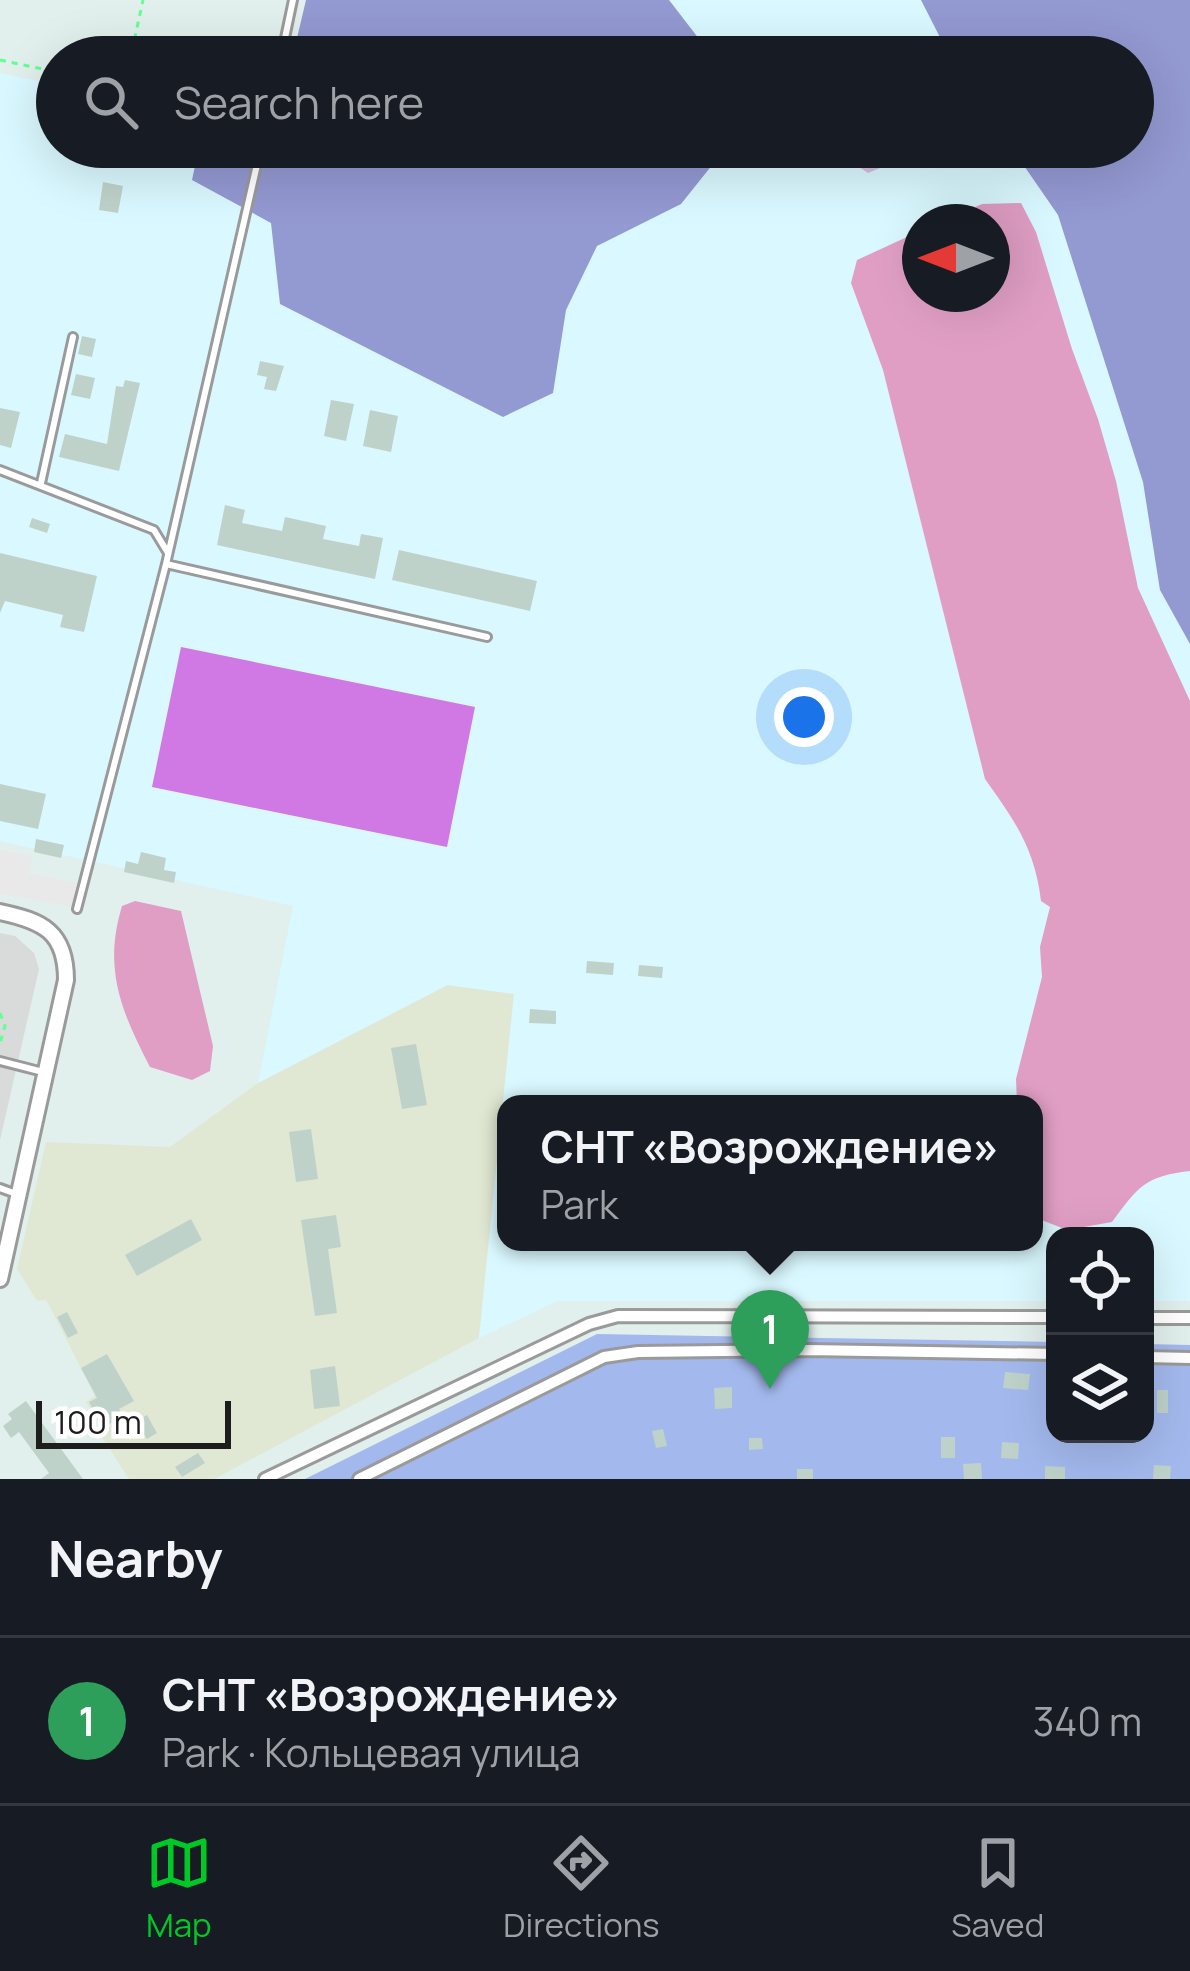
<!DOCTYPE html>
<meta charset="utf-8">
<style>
:root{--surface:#171b24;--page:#242831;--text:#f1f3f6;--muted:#9ea1a6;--line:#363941;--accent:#00c927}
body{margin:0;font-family:Manrope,sans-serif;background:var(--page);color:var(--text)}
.controls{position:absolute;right:36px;bottom:36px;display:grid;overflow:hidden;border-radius:24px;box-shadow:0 12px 48px #0002}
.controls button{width:108px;height:108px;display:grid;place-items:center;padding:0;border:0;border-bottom:3px solid var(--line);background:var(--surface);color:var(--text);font:60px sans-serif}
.compass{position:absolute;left:902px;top:204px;width:108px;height:108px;border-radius:50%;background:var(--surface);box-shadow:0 12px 48px #0002;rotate:270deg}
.scale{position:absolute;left:36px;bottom:30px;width:195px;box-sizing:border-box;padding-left:12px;border:6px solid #1d1d1d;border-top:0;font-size:33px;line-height:42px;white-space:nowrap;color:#1d1d1d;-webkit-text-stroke:9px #fff;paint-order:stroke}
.you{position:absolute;left:804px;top:717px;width:42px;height:42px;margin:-30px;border:9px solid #fff;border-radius:50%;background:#1a73e8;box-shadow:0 0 0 18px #1a73e833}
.badge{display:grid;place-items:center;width:78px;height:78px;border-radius:50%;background:var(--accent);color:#fff;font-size:39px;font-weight:700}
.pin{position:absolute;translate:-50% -99px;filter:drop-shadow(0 3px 6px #0008)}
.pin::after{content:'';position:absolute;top:63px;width:42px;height:36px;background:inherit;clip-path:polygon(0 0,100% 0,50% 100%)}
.popup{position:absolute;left:497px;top:1095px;width:546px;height:156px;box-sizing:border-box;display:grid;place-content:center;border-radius:24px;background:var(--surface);filter:drop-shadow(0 3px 9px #0005);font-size:39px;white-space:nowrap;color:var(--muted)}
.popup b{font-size:45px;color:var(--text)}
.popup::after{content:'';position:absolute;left:50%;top:100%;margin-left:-24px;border:24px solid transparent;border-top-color:var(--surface)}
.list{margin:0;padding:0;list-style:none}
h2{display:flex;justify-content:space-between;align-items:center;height:156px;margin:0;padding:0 48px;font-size:51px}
h2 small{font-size:39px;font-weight:400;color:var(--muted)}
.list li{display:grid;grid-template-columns:78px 1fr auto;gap:36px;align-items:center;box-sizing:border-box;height:168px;padding:0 48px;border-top:3px solid var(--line)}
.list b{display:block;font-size:45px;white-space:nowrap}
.list p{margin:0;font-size:39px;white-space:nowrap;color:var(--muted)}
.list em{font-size:39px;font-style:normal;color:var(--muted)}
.icon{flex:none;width:66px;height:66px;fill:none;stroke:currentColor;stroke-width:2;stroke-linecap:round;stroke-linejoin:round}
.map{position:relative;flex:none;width:1190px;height:1479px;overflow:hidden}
.search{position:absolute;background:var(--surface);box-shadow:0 12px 48px #0002;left:36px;right:36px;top:36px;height:132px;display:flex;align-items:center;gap:30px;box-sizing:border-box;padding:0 42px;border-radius:66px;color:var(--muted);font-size:45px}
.sheet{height:324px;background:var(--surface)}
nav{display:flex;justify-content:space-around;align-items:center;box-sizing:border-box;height:168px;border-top:3px solid var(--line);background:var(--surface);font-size:33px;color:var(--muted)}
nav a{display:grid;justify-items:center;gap:6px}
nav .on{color:var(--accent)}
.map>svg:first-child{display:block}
.residential{fill:#d9dbda}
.industrial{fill:#e0e8d3}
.education{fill:#daf8ff;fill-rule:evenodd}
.grass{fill:#a3b9ed}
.forest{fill:#9399d1}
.wetland{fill:#d5bdde}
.pitch{fill:#d079e4}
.parking{fill:#e9e9e9}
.water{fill:#e09ec4}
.building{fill:#bed2ca}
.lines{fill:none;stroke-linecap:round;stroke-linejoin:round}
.service-casing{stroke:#9a9a9a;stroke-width:12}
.minor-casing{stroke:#9a9a9a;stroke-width:16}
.tertiary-casing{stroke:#9a9a9a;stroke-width:20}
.path{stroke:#62ff91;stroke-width:3;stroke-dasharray:6 6;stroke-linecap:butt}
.service{stroke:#fff;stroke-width:6}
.minor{stroke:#fff;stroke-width:10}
.tertiary{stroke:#fff;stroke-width:14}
</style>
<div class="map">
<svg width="1190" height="1479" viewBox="0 0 1190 1479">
<rect width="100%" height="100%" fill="#e1efed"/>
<!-- residential -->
<path class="residential" d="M0,933L15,936L34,953L39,969L0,1140Z"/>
<!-- industrial -->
<path class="industrial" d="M448,985L514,993L479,1338L214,1479H129L100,1434L103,1429L86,1402L95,1396L50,1307L46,1300L37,1301L17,1269L46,1142L170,1147L258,1083Z"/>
<!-- education -->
<path class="education" d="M306,0H1190V1301H1145V1236H1055V1301H558L479,1338L514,994L447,985L258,1083L293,906L0,841V73L57,85V147H1133V57H240L297,38ZM920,222H992V294H920ZM506,1104H1034V1242H506Z"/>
<!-- grass -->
<path class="grass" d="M597,1334L1055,1342V1434H1145V1344L1190,1345V1479H305Z"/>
<!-- forest -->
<path class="forest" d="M306,0H669L713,57H245L297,38Z
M921,0H1190V644L1160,590L1143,482L1058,215L1011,147H1133V57H950Z
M199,147H725V149L681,204L597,246L566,310L553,393L503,417L280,304L271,223L192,180Z"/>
<!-- wetland -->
<path class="wetland" d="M981,147L914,154L868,173L859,167L856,148Z"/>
<!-- pitch -->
<path class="pitch" d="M181,647L475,707L447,847L152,787Z"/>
<!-- parking -->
<path class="parking" d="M0,850L32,856L29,874L86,884L81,908L0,894Z"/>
<!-- water -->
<path class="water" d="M1021,203L1036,232L1072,349L1098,419L1116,481L1138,588L1190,701V1171C1145,1176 1138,1187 1112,1222L1067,1230L1034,1217V1104H1017L1016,1079L1042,977L1040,947L1050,907L1041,901C1035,849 1015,821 985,779L883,370L851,283L857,260L920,231V294H992V222H940L982,204Z
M135,901L181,911L213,1046L210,1071L192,1080L150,1067C121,1011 103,969 122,906Z"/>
<!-- building -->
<path class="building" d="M103,182L123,186L118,213L99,210Z
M82,336L96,339L92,357L78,354Z
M260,361L284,366L276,391L264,389L267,377L257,375Z
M76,374L95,378L90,399L71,395Z
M125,380L140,383L119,471L59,457L65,434L107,444L116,386L123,387Z
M331,400L354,404L346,441L324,436Z
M0,408L20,412L11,448L0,445Z
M370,410L398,416L391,452L363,446Z
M225,505L245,510L242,523L282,531L285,517L326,526L323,539L359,546L361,534L383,538L375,579L217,545Z
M32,518L50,524L47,533L29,527Z
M399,550L537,581L530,611L392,580Z
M0,553L97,576L84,632L60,627L63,615L5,601L0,613Z
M0,784L46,794L38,829L0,821Z
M36,839L64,845L61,858L34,852Z
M141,852L166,858L164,870L176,872L174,883L124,872L126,861L138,864Z
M587,961L614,963L613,975L586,973Z
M639,965L663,967L662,978L638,976Z
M530,1009L556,1011V1024L529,1023Z
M416,1044L427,1105L402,1109L391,1048Z
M311,1129L318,1179L296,1182L289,1132Z
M336,1215L341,1247L328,1249L337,1313L315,1316L301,1220Z
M191,1219L202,1240L137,1276L125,1255Z
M67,1312L78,1333L68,1338L57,1317Z
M107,1354L134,1401L119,1409L123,1416L103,1428L89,1402L97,1398L81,1368Z
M335,1366L340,1406L314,1409L310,1370Z
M1005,1372L1030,1374L1028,1390L1003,1388Z
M732,1387V1408L715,1409L714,1388Z
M1157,1390H1168V1413H1157Z
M26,1401L83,1479H41L49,1473L19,1432L11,1438L3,1426L12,1419L8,1414Z
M147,1415L157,1433L147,1439L136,1421Z
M663,1429L667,1446L656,1448L652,1431Z
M941,1437H955V1458H941Z
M749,1438H762L763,1449L749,1450Z
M1002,1442L1019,1443L1018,1459L1001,1458Z
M198,1453L205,1463L182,1477L175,1467Z
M981,1463L982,1479H964L963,1464Z
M1154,1465L1171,1466L1170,1479H1153Z
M1045,1466L1065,1467V1479H1045Z
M797,1469H813V1479H797Z"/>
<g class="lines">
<defs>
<path id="service" d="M281,57L293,0
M0,470L154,530L168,553
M41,483L73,337
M166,564L487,637
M77,909L166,564L261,147
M0,1061L43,1072
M0,1188L19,1195"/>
<path id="minor" d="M1145,1318H1190
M1145,1357L1190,1358
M265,1479L589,1324L618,1316L1055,1317
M359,1479L604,1357L638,1352L808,1350L1055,1354"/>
<path id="tertiary" d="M0,912C43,921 66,932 66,980L0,1279"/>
</defs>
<!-- service casing -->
<use href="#service" class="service-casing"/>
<!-- minor casing -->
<use href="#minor" class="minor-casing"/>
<!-- tertiary casing -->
<use href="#tertiary" class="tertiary-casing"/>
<!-- path -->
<path class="path" d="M132,51L143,0
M218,57L274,37
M0,60L57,72
M0,1013L5,1026L0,1043"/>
<!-- service -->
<use href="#service" class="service"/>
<!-- minor -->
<use href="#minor" class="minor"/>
<!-- tertiary -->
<use href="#tertiary" class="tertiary"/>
</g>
</svg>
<div class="controls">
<button><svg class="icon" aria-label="locate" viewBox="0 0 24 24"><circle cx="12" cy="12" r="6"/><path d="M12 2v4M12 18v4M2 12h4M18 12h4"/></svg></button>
<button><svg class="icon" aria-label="layers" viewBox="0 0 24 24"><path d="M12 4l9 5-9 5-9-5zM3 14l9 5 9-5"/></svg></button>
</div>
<svg class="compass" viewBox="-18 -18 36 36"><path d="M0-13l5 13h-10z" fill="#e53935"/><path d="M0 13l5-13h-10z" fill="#9ea1a6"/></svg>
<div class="scale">100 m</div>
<div class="you"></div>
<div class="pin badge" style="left:770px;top:1389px;background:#2e9e5b">1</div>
<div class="popup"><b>СНТ «Возрождение»</b>Park</div>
<div class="search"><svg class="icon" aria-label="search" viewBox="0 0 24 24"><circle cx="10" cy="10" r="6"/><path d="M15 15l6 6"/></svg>Search here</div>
</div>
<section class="sheet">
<h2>Nearby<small></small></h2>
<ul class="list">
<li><span class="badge" style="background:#2e9e5b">1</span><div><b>СНТ «Возрождение»</b><p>Park · Кольцевая улица</p></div><em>340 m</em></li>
</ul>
</section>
<nav>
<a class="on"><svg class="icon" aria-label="map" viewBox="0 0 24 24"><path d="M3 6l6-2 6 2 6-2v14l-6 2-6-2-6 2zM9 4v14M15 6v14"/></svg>Map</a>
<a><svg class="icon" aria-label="directions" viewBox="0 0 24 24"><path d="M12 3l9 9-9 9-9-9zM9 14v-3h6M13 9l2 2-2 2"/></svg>Directions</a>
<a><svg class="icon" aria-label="saved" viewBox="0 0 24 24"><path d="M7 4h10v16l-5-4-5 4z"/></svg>Saved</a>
</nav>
